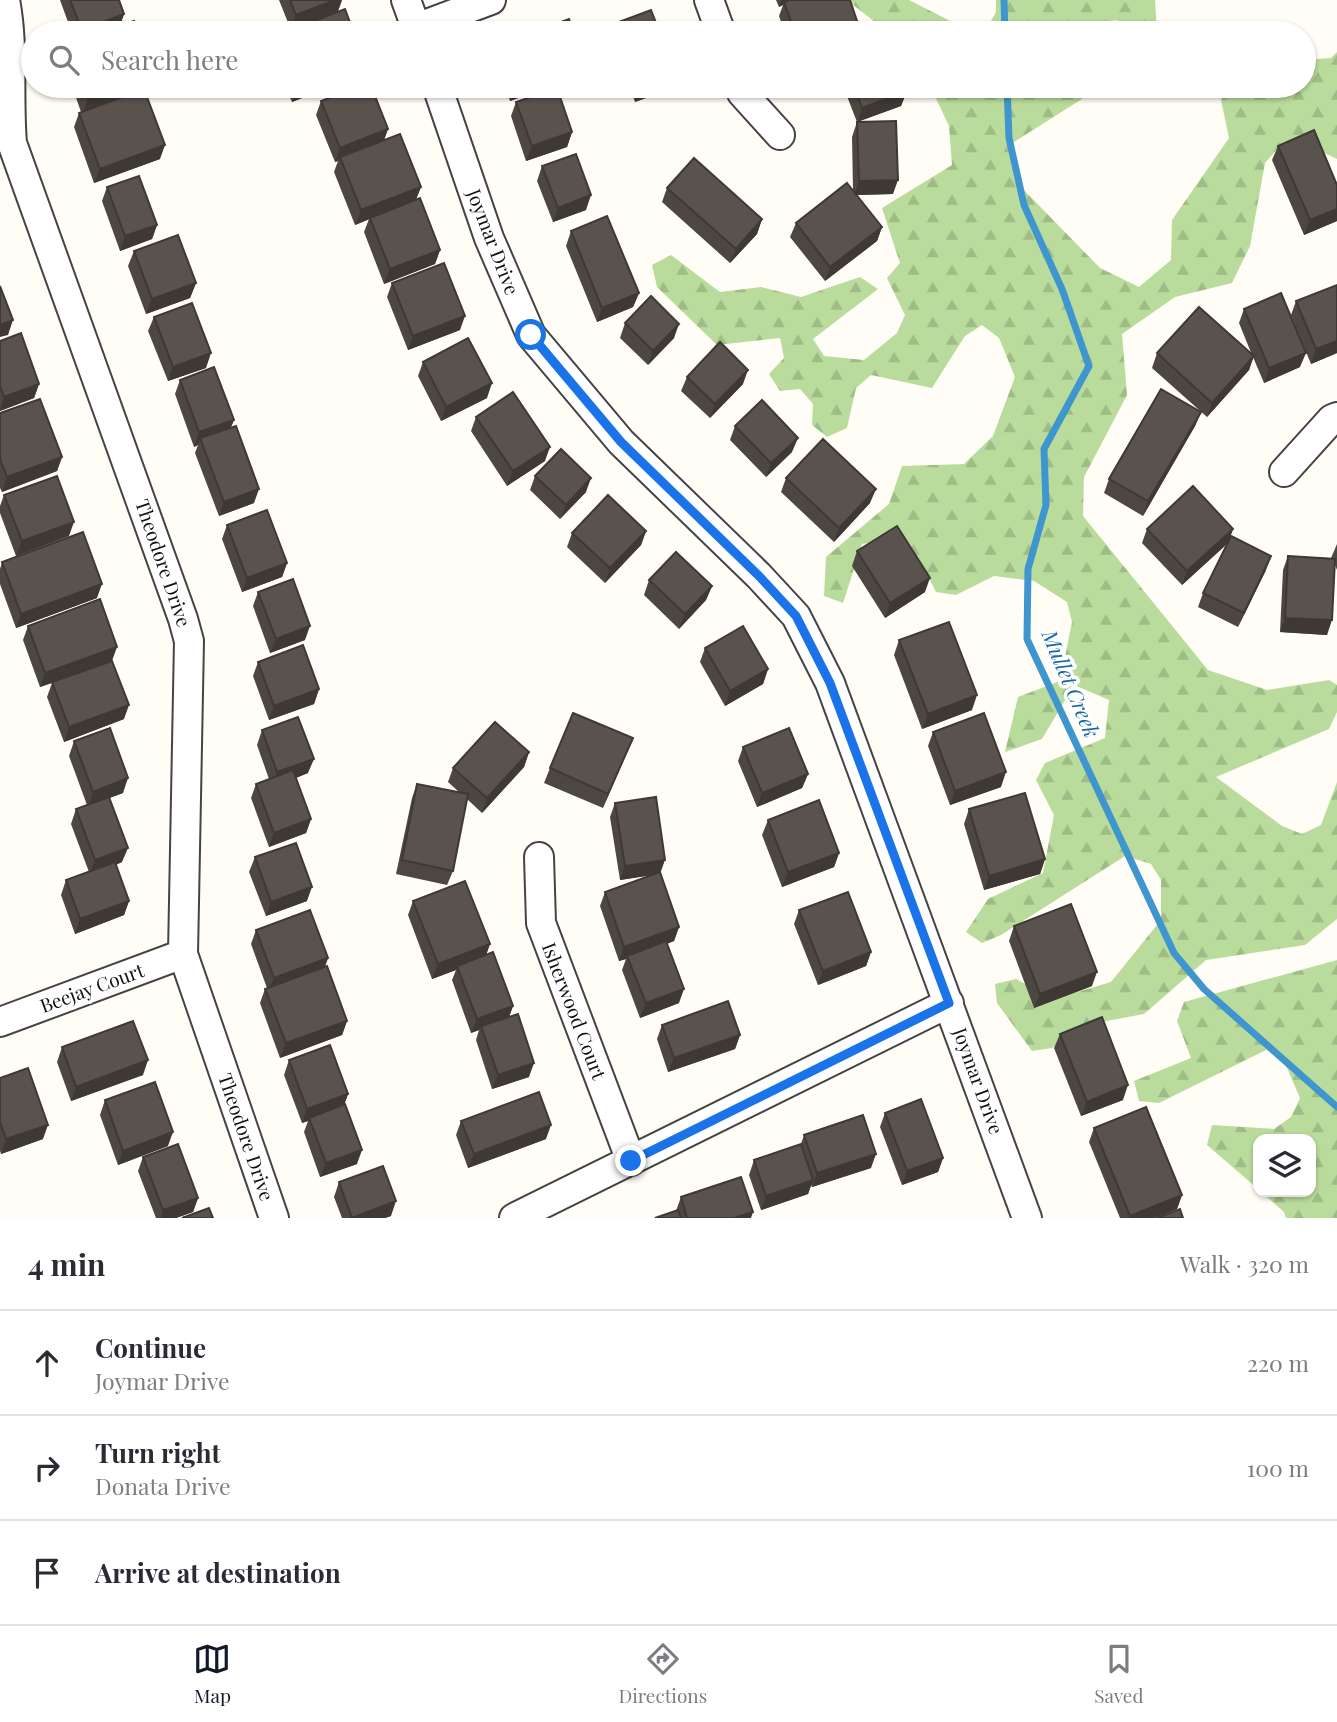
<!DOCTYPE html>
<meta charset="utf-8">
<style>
:root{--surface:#fff;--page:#f2f2f3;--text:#2b2b33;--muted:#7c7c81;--line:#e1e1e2;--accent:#111827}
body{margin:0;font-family:"Playfair Display",serif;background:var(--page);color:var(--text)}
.controls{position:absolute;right:21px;bottom:21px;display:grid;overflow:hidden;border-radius:14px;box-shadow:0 2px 5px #0004}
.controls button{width:63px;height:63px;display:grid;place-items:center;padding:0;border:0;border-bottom:2px solid var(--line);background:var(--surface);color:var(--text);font:35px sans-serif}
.stop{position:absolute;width:21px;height:21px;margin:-16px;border:5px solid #1a73e8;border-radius:50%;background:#fff}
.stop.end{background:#1a73e8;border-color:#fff;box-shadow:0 2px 7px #0008}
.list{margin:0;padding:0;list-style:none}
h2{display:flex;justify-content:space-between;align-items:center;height:91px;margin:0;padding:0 28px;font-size:30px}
h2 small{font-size:23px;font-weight:400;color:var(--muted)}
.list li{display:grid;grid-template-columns:46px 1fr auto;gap:21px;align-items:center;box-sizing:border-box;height:105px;padding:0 28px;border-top:2px solid var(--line)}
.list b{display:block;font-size:26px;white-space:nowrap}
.list p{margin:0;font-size:23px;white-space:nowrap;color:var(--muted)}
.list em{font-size:23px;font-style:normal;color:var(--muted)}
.icon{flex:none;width:38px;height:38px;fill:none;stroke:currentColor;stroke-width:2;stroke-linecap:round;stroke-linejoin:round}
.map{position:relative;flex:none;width:1337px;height:1218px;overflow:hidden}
.search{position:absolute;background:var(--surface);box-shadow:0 2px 5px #0004;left:21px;right:21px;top:21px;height:77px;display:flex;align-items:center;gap:18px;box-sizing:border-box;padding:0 24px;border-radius:38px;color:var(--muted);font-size:26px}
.sheet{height:406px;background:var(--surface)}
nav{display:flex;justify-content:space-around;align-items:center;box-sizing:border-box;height:98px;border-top:2px solid var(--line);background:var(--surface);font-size:19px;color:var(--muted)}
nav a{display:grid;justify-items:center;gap:4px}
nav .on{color:var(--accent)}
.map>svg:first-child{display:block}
.forest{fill:url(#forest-firs)}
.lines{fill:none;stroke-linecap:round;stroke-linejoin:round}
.stream{stroke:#3f96cf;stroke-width:7}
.minor-casing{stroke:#444;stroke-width:32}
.minor{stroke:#fff;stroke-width:28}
.wall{fill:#4d4742}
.shaded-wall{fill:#3f3936}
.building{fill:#5a524d;stroke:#3f3936;stroke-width:2}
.route{stroke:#1a73e8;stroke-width:9}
.labels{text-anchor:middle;stroke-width:7;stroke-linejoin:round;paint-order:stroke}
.street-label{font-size:19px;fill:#111;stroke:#fff}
.water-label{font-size:21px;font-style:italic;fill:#1768a6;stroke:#fff}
</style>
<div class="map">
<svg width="1337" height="1218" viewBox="0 0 1337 1218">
<defs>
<pattern id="forest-firs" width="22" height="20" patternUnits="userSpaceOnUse" patternTransform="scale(1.75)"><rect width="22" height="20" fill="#b9dc9c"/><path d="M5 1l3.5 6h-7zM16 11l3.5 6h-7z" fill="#9ebc85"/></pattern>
</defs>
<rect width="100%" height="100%" fill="#fffdf5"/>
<!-- forest -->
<path class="forest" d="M851,0H909L966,29L986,30L996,12V0H1155L1157,33H1126L1117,20L1080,25L1072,33H889L852,4Z
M1337,52V159L1298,140L1279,147L1265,163L1250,246L1232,283L1175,297L1122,334L1127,395L1084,477L1083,516L1208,670L1267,690L1329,680L1337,685V712L1329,729L1216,777L1282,826L1302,834L1321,825L1337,782V919L1305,945L1206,960L1144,1014L1085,1025L1052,1048L1032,1051L997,1003L995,984L1016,979L1053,999L1111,982L1161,920V880L1151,864L1125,856L1001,935L982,943L966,932L988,899L1043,873L1054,815L1036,780L1045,763L1105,738L1109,700L1074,685L1042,739L1005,752L1018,697L1060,681L1072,622L1067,602L1034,581L994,576L956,595L936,592L918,557L882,541L862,544L843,603L824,596L826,557L889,504L902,466L964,464L993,436L1015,377L999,338L982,325L965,336L932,388L871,375L856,388L847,428L827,437L812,425L813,404L800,389L780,391L769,374L784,358L780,338L717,345L657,287L652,265L671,255L720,292L761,287L801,297L860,277L878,289L813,339L824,356L864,360L897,333L905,315L887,278L900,263L882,208L952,165L949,126L930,86H1078L1082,99L1011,144L1018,184L1100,268L1139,287L1171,260L1172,220L1229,138L1221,100L1229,86H1304V60L1331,58Z
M1337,960V1218H1286L1284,1212L1261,1192H1311V1139H1258V1189L1207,1145L1212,1125L1274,1129L1291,1117L1300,1098L1284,1061L1268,1049L1159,1103L1139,1101L1134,1081L1191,1058L1177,1021L1184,1002Z"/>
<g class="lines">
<!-- stream -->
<path class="stream" d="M1004,0L1005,33
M1007,86L1009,138L1024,205L1062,289L1089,366L1044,449L1046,505L1028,569L1027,639L1174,953L1204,989L1337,1107"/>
<defs>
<path id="minor" d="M5,0C14,46 8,95 12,143L183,619L189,641L183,954L274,1218
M406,0L418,33
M709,0L721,33
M416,28L491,0
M437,86L489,238L531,335L621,442L759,576L796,616L830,683L1027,1218
M739,86L742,93L780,135
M1284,472L1332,419L1337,417
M539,857L541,923L631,1161
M0,1022L183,954
M514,1218L949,1003"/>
</defs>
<!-- minor casing -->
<use href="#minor" class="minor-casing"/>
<!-- minor -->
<use href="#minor" class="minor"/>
</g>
<!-- wall -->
<path class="wall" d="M60,0H119L124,14L120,26L139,33H72Z
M279,0H342L338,11L291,30Z
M776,0H850L861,33H785L779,16L783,5L779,7Z
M616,23L660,33H612Z
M72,86H150L149,90L145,91L160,159L94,183L74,127L79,113L81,112Z
M285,86H332L292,102Z
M505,86H552L510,101Z
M629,86H671L670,89L635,102Z
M843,86H905L907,91L901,106L857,122Z
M321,101L388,129L384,140L421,187L416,200L440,250L435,264L384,284L364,232L369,219L355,225L334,172L338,161L335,162L316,115Z
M516,102L572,132L567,147L526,161L511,116Z
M857,122L893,194L857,195L882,227L877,241L825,281L790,237L796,223L853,191L852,137Z
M1278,146L1337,209V221L1304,235L1272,160Z
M542,166L586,210L553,222L537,181Z
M107,187L157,225L152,239L120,251L102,201Z
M667,188L762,219L757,234L730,263L662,202Z
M571,231L639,293L633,307L597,322L566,246Z
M134,251L196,283L190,298L146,314L128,266Z
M392,283L460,330L408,350L387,297Z
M1337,285V353L1311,364L1291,315L1296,301Z
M1244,309L1300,367L1264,383L1253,357L1249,370L1207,417L1152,368L1157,353L1252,355L1239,323Z
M154,317L206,368L168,381L148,331Z
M625,323L674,338L648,365L620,338Z
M0,341L39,384L34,398L0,411Z
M423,362L487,398L441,421L418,376Z
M687,377L743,384L710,418L681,391Z
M180,380L234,420L231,427L254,503L219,516L195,453L198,445L194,447L175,394Z
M1201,412L1195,426L1143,516L1104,493L1109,479Z
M0,413L62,457L57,471L2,492L0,488Z
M476,417L545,461L507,486L471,431Z
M735,426L792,452L766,477L730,440Z
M535,476L586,492L560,519L530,490Z
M786,478L870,503L834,542L781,492Z
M4,495L69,536L16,556L0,513V506Z
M227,525L287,563L282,577L242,592L222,539Z
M1147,529H1233L1228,543L1182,585L1142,543Z
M646,531L641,545L605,583L567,547L572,533Z
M1337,544V570L1335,565L1327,635L1280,632L1283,570L1288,556L1331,558Z
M857,551L925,592L885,618L852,566Z
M2,562L97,598L16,628L0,584V569Z
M1266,570L1238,627L1198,607L1203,593Z
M649,580L712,586L706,600L679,629L644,595Z
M258,592L305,640L270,653L253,606Z
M28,626L112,661L124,719L64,742L47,697L52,683L40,687L23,640Z
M899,640L972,710L922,729L894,655Z
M705,648L768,669L763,684L725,706L700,662Z
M258,662L319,689L314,704L269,720L253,676Z
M262,730L308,773L296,778L311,819L306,833L269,847L251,798L256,784L269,779L257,745Z
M933,732L1001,787L950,805L928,746Z
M633,738L603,808L544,783L550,768Z
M74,741L123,793L109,798L122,862L116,865L129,901L124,915L75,934L61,895L66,880L89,872L71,824L76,809L87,805L69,756Z
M743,747L808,774L802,788L757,807L738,761Z
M529,752L524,767L482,813L467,799L453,871L447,885L396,874L412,798L417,784L459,792L448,782L453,768Z
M615,803L660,873L679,927L674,941L667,944L679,1003L640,1018L622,970L626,959L619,961L600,906L605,892L651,875L620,880L610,817Z
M969,809L1045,859L1040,874L984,890L964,824Z
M768,820L839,853L834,867L782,887L762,835Z
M255,857L307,901L266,916L249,872Z
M413,901L490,944L486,955L513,1006L509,1017L529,1077L492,1089L476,1040L479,1030L471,1033L452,980L456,970L432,979L408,915Z
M799,910L871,952L866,966L818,985L794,924Z
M1014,926L1092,986L1034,1008L1009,941Z
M256,930L328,958L325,966L347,1021L342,1035L280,1058L260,1003L265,989L267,988L251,944Z
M662,1025L740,1035L735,1049L668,1072L657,1039Z
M1060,1034L1123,1100L1081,1116L1054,1048Z
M62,1047L143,1075L71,1101L57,1062Z
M289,1060L348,1094L344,1105L357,1164L320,1177L304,1132L308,1121L302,1123L284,1075Z
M0,1078L43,1139L1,1154L0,1151Z
M105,1100L168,1146L118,1165L100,1115Z
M885,1113L943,1158L938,1172L902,1185L880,1127Z
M461,1121L546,1139L468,1168L456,1135Z
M1094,1128L1182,1195L1177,1209L1155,1218H1120L1089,1142Z
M804,1135L871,1168L812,1187L811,1185L808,1194L761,1210L749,1175L754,1160L801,1144Z
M143,1157L198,1198L193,1212L176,1218H156L138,1171Z
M339,1182L391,1216L385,1218H342L334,1197Z
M681,1197L751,1218H655L676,1211Z"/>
<!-- shaded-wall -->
<path class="shaded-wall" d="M335,0H342L338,11L291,30L296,15Z
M781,0H799L784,2L783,5L779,7Z
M124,14L119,28L106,33H80L82,30Z
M126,86H150L149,90L82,114L88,100Z
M301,86H332L292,102L297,87Z
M518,86H552L510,101L515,87Z
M645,86H671L670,89L635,102L640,88Z
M907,91L901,106L857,122L862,108Z
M388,129L383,143L340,157L338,161L335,162L340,148Z
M572,132L567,147L526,161L532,146Z
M165,145L160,159L94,183L100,169Z
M898,180L893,194L854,195L859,181Z
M421,187L415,201L355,225L361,210Z
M591,195L586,210L553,222L558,208Z
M1337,209V221L1304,235L1310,220Z
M762,219L757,234L730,263L736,249Z
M157,225L152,239L120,251L125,236Z
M882,227L877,241L825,281L830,267Z
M440,250L435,264L384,284L390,269Z
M196,283L190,298L146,314L152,299Z
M639,293L633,307L597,322L602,308Z
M465,316L460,330L408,350L413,336Z
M13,320L8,335L0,337V325Z
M679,324L674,338L648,365L653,351Z
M1337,341V353L1311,364L1316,349Z
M211,353L206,368L168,381L173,367Z
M1306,353L1300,367L1264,383L1269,368Z
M1254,356L1249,370L1207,417L1212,403Z
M748,370L743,384L710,418L715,404Z
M492,383L487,398L441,421L446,407Z
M39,384L34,398L0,411L4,397Z
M1201,412L1195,426L1143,516L1148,501Z
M234,420L228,434L200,438L198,445L194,447L199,432Z
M798,438L792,452L766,477L771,463Z
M550,447L545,461L507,486L513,471Z
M62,457L57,471L2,492L7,477Z
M591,478L586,492L560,519L566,505Z
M259,489L254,503L219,516L224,502Z
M876,489L870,503L834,542L839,528Z
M74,522L69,536L16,556L22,541Z
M1233,529L1228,543L1182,585L1187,571Z
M646,531L641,545L605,583L610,568Z
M1271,556L1266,570L1238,627L1244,613Z
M287,563L282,577L242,592L247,578Z
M930,578L925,592L885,618L890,603Z
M102,584L97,598L16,628L21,614Z
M712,586L706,600L679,629L685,614Z
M1285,618L1332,620L1327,635L1280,632Z
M310,626L305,640L270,653L276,639Z
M117,647L112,661L40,687L45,673Z
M768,669L763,684L725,706L730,691Z
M319,689L314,704L269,720L274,706Z
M977,695L972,710L922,729L928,714Z
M129,705L124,719L64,742L69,727Z
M633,738L603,808L608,794Z
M529,752L524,767L482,813L487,798Z
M314,759L308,773L272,787L277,772Z
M1006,772L1001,787L950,805L955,791Z
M808,774L802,788L757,807L762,793Z
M128,778L123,793L88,806L93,792Z
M311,819L306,833L269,847L274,833Z
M128,848L122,862L90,874L95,860Z
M839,853L834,867L782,887L788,872Z
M1045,859L1040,874L984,890L989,876Z
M665,860L660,874L620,880L625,866Z
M312,887L307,901L266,916L271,902Z
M129,901L124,915L75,934L80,919Z
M679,927L674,941L628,958L627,956L626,959L619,961L624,947Z
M490,944L485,958L457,966L456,970L432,979L438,964Z
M871,952L866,966L818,985L823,971Z
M328,958L323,972L268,992L274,978Z
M1097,972L1092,986L1034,1008L1040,994Z
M684,989L679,1003L640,1018L646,1003Z
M513,1006L508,1020L481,1026L479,1030L471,1033L477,1019Z
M347,1021L342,1035L280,1058L286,1043Z
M740,1035L735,1049L668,1072L674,1058Z
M148,1060L143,1075L71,1101L76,1087Z
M534,1063L529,1077L492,1089L498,1075Z
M1128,1085L1123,1100L1081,1116L1087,1102Z
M348,1094L343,1108L309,1118L308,1121L302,1123L307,1109Z
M48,1125L43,1139L1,1154L6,1139Z
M551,1125L546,1139L468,1168L474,1154Z
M173,1132L168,1146L118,1165L123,1151Z
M362,1150L357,1164L320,1177L326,1163Z
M876,1154L871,1168L812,1187L817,1173Z
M943,1158L938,1172L902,1185L907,1171Z
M813,1180L808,1194L761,1210L766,1196Z
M1182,1195L1177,1209L1155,1218H1129L1130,1216Z
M198,1198L193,1212L176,1218H161L163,1210Z
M396,1201L391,1216L385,1218H352Z
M753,1212L751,1218H734Z"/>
<!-- building -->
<path class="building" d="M70,0H119L124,14L82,30Z
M290,0H335L296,15Z
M790,0H850L861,33H795L784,2Z
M345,9L354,33H283Z
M651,10L660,33H620L616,23Z
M569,19L574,33H531Z
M134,21L139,33H100Z
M82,86H126L88,100Z
M360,86H371L388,129L340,148L321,101Z
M854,86H905L907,91L862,108Z
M557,88L572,132L532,146L516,102Z
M144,89L165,145L100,169L79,113Z
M896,121L898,180L859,181L857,122Z
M1314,130L1337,185V209L1310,220L1278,146Z
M400,134L421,187L361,210L340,157Z
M576,154L591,195L558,208L542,166Z
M694,158L762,219L736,249L667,188Z
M139,176L157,225L125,236L107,187Z
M847,183L882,227L830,267L796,223Z
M420,198L440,250L390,269L370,218Z
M607,216L639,293L602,308L571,231Z
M178,235L196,283L152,299L134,251Z
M444,263L465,316L413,336L392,283Z
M1337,285V341L1316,349L1296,301Z
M0,286L13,320L0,325Z
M1281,293L1306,353L1269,368L1244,309Z
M651,296L679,324L653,351L625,323Z
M192,303L211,353L173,367L154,317Z
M1199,307L1254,356L1212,403L1157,353Z
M21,333L39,384L4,397L0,386V341Z
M468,338L492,383L446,407L423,362Z
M720,342L748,370L715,404L687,377Z
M214,367L234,420L199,432L180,380Z
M1161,389L1201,412L1148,501L1109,479Z
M513,392L550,447L513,471L476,417Z
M40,399L62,457L7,477L0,459V413Z
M762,400L798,438L771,463L735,426Z
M236,426L259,489L224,502L200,438Z
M823,439L876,489L839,528L786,478Z
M561,449L591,478L566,505L535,476Z
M57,476L74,522L22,541L4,495Z
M1193,486L1233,529L1187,571L1147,529Z
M608,495L646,531L610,568L572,533Z
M267,510L287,563L247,578L227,525Z
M897,526L930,578L890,603L857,551Z
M83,532L102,584L21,614L2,562Z
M1231,536L1271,556L1244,613L1203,593Z
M676,552L712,586L685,614L649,580Z
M1288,556L1335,559L1332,620L1285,618Z
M293,579L310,626L276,639L258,592Z
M100,599L117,647L45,673L28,626Z
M949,622L977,695L928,714L899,640Z
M743,626L768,669L730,691L705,648Z
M303,645L319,689L274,706L258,662Z
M112,661L129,705L69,727L52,682Z
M573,713L633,738L608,794L550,768Z
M984,713L1006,772L955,791L933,732Z
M298,717L314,759L277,772L262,730Z
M495,722L529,752L487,798L453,768Z
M110,728L128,778L93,792L74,741Z
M789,728L808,774L762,793L743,747Z
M293,770L311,819L274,833L256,784Z
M417,784L468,794L453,871L402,860Z
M1025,793L1045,859L989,876L969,809Z
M109,797L128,848L95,860L76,809Z
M656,797L665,860L625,866L615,803Z
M819,800L839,853L788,872L768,820Z
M296,843L312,887L271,902L255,857Z
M115,862L129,901L80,919L66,880Z
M660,872L679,927L624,947L605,892Z
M465,881L490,944L438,964L413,901Z
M848,892L871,952L823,971L799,910Z
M1071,904L1097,972L1040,994L1014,926Z
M310,910L328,958L274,978L256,930Z
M666,941L684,989L646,1003L627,956Z
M493,952L513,1006L477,1019L457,966Z
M327,966L347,1021L286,1043L265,989Z
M728,1001L740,1035L674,1058L662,1025Z
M518,1014L534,1063L498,1075L481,1026Z
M1102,1017L1128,1085L1087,1102L1060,1034Z
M133,1021L148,1060L76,1087L62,1047Z
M330,1045L348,1094L307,1109L289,1060Z
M28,1068L48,1125L6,1139L0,1122V1078Z
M155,1082L173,1132L123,1151L105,1100Z
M539,1092L551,1125L474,1154L461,1121Z
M921,1099L943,1158L907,1171L885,1113Z
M345,1104L362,1150L326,1163L309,1118Z
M1146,1107L1182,1195L1130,1216L1094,1128Z
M863,1115L876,1154L817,1173L804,1135Z
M178,1144L198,1198L163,1210L143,1157Z
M801,1144L813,1180L766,1196L754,1160Z
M383,1166L396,1201L352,1218L339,1182Z
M741,1177L753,1212L734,1218H687L681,1197Z
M209,1208L213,1218H182Z
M1180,1209L1183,1218H1157Z
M678,1210L681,1218H655Z"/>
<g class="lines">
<!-- route -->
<path class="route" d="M531,335L621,442L759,576L796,616L830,683L949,1003L631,1161"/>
</g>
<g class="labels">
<!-- street labels -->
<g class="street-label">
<text transform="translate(493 242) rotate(69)" y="7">Joymar Drive</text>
<text transform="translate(163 563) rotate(71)" y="7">Theodore Drive</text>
<text transform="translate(92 988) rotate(-20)" y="7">Beejay Court</text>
<text transform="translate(574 1011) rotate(69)" y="7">Isherwood Court</text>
<text transform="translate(978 1081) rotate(70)" y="7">Joymar Drive</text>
<text transform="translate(246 1137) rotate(71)" y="7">Theodore Drive</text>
</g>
<!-- water labels -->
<g class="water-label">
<text transform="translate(1070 684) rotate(67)" y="7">Mullet Creek</text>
</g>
</g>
</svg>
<div class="controls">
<button><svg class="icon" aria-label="layers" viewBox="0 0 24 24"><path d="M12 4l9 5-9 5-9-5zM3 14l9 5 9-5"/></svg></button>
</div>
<div class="stop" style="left:531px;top:335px"></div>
<div class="stop end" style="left:631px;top:1161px"></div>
<div class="search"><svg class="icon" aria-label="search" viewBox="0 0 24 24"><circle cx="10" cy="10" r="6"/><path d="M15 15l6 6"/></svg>Search here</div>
</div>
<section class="sheet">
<h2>4 min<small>Walk · 320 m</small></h2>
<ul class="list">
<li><svg class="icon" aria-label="ahead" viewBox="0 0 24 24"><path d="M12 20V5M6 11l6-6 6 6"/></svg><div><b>Continue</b><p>Joymar Drive</p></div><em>220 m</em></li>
<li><svg class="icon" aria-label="right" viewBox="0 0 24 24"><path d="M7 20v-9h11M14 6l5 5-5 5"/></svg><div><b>Turn right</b><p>Donata Drive</p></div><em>100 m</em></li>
<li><svg class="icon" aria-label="arrive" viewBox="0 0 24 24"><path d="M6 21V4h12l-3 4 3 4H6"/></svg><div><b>Arrive at destination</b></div></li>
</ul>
</section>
<nav>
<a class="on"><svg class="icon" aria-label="map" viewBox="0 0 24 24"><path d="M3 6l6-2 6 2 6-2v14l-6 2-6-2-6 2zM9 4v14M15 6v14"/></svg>Map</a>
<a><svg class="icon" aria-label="directions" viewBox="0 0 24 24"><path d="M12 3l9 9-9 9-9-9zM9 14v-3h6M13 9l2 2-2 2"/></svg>Directions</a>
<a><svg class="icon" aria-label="saved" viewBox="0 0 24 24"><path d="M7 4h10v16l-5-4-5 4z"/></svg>Saved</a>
</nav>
